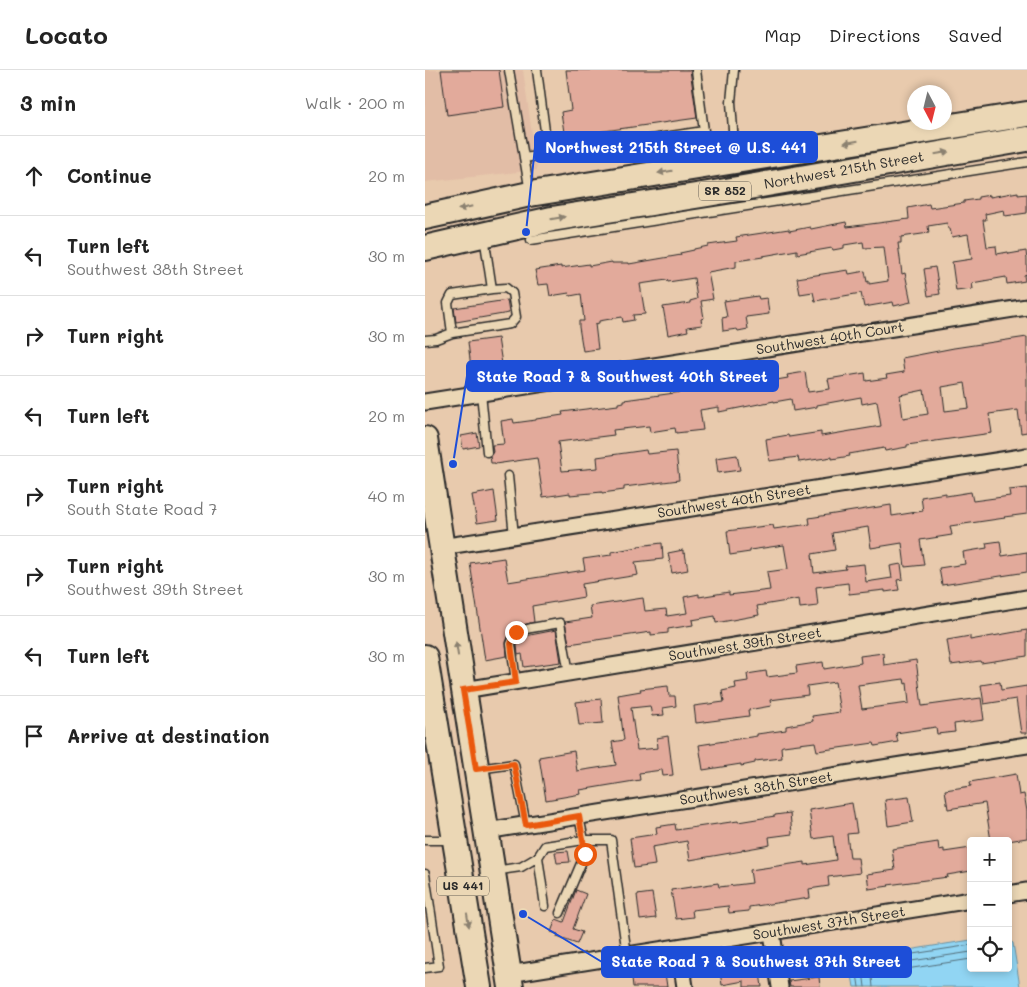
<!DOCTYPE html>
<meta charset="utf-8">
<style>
:root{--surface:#fff;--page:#f6f6f6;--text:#222;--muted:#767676;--line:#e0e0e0}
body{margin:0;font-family:Mali,sans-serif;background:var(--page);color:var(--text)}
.controls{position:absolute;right:15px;bottom:15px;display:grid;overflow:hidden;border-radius:5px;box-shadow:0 2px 8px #0003}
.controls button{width:45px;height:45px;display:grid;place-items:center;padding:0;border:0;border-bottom:1px solid var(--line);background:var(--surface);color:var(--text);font:25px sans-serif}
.compass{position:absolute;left:482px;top:15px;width:45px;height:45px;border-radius:50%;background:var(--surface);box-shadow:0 2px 8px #0003;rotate:173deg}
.stop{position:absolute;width:15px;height:15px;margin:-11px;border:4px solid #ea580c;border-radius:50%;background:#fff}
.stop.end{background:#ea580c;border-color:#fff;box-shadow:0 1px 5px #0008}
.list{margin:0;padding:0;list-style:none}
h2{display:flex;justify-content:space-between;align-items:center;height:65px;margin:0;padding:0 20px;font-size:21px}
h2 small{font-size:16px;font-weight:400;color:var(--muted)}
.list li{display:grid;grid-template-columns:32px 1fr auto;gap:15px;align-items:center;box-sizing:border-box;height:80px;padding:0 20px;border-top:1px solid var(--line)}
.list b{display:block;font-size:19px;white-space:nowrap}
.list p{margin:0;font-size:16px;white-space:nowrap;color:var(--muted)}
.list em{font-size:16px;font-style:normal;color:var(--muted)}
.icon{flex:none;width:28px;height:28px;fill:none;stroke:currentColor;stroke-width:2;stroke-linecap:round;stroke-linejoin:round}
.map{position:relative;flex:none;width:602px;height:917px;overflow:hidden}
header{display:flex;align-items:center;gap:30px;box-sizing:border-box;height:70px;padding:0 25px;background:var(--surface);border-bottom:1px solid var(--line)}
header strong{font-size:24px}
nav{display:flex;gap:28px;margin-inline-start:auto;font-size:18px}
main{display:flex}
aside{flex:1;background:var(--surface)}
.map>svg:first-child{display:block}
.built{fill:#e2bda6}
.water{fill:#91d5f3;stroke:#6891a3}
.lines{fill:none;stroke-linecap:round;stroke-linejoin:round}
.shore{stroke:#546f7b;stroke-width:1}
.building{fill:#e2aa9b;stroke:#2b2b2b;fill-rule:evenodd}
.service-casing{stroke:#2b2b2b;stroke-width:11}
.minor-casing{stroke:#2b2b2b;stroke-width:19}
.primary-casing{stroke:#2b2b2b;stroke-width:28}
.service{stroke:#ebd7b5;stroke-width:8}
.minor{stroke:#ebd7b5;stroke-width:15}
.primary{stroke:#ebd7b5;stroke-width:24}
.oneway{fill:#8b8170}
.route{stroke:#ea580c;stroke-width:6}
.labels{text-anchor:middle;stroke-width:4;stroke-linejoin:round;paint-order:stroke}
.shield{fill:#ebd7b5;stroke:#655f54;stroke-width:1}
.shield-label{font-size:12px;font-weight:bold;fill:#2b2b2b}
.street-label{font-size:14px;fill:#2b2b2b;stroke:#ebd7b5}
.leader{fill:none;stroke:#1d4ed8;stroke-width:2}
.callout-dot{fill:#1d4ed8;stroke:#ebd7b5;stroke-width:2}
.callout{fill:#1d4ed8;stroke:#1d4ed8;stroke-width:2}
.callout-label{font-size:15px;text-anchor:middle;font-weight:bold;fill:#fff}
</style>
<header>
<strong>Locato</strong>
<nav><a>Map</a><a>Directions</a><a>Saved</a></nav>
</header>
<main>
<aside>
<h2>3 min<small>Walk · 200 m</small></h2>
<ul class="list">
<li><svg class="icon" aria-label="ahead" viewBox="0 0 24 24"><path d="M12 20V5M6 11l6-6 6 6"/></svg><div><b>Continue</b></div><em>20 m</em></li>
<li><svg class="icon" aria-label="left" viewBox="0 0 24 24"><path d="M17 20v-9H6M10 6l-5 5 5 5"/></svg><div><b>Turn left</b><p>Southwest 38th Street</p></div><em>30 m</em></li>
<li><svg class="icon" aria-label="right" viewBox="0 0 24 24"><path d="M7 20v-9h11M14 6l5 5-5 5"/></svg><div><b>Turn right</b></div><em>30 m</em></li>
<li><svg class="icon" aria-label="left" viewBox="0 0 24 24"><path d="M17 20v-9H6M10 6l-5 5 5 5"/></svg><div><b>Turn left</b></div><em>20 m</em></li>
<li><svg class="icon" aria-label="right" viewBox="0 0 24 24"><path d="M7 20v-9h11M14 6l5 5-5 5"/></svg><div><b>Turn right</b><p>South State Road 7</p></div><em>40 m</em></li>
<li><svg class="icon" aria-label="right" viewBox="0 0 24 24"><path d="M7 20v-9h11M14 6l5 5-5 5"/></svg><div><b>Turn right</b><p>Southwest 39th Street</p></div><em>30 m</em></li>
<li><svg class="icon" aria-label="left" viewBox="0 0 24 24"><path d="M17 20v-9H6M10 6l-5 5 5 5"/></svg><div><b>Turn left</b></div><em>30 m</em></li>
<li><svg class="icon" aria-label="arrive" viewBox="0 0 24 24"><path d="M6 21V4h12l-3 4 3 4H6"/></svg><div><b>Arrive at destination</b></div></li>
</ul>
</aside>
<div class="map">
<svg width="602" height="917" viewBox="0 0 602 917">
<rect width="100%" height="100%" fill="#e8caad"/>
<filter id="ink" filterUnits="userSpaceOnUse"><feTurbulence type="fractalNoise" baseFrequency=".02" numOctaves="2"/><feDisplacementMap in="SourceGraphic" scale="10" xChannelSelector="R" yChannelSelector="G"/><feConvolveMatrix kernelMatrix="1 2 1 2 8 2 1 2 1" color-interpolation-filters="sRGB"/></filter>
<g filter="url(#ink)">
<!-- built -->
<path class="built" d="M0,0H98L112,100L0,112Z"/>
<!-- water -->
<path class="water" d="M546,870V898H583V870L588,873L595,917H429L425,894L433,888Z"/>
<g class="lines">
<!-- shore -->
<path class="shore" d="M434,917L431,897L436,892L546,875
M440,917L438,901L440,898L546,882
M448,917L447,907L449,904L546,889"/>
</g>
<!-- building -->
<path class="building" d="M16,0H74L79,37L22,45Z
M141,0H265L272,48L172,62V65L140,69L136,42L146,40Z
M593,122V125L602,124V143L580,146L579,140L560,144L561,150H558L562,177L571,176L572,184L583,182L584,184L601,181L602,190V204L599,205L600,211L582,214L581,207L547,213L548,219L531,221L527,192L547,189L543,164L527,167L525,159H523L522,153L503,156L504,163L476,167V173H473L477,204L480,203L486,232L469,236L468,232L439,237L436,223L390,231L388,222L375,224L372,208L423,200L424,204L440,201L442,212L444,211V214L463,211L459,177L439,178L438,172L419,175V178L408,180L407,178L372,184V180L338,186V187L311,191V197L283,202L288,229L276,231L279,248L276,249L277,255L262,257L263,261L243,265L238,237L265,233V231L272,229L269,208L243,212L242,210L215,214L220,244L208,245L209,250L198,252L197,247L174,251V253L170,254L173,279L158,281L154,257V251H159L156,224L145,226L144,223L125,226L123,214L113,215L110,200L136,196V198L164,194V196L187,192V193H204V194L256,185L255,183L269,180V179L283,176V175L312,171L311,167L364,159V161L385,157L386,159L421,152L422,157L484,149L483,138L504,134L505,138L539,133V131L553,129V127L565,125V127Z
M510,197L515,224L503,226L499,199Z
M333,226L334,229L342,228L344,244L321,247L323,259L313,261L312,259L298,261L297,248L302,247L299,231Z
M82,230L84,243L31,252L29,238Z
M602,267V362L596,363L593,340L564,344L567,363L482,375V377L460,381L459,378L424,384L425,386L407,389V387L374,392L373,387L344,391L341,369L363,365L364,367L396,362V366L456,356L452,331L437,334L436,327L392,335V337L368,341L366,329L349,332V331L294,342V337L275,340L278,360L251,363L250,358L225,362L224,356L188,360L189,365L133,372L137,401L173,398L172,387L221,380L222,384L251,381L254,410L199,417V420L177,423V422L145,425V423L118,427L112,388L70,394V393H66L65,386L68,382L67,375L79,374L76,351L88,349L89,353L111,350V349L138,345L137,342L193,335V333L199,332V330L293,317H300L328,311V314L363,308L362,305L380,302L383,322L405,319L403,309L440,303L441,311L462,308L461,305L479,302L477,288L529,278ZM540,313L544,338L520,341L517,317ZM499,320L503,344L478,348L475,325Z
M73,268L77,294L46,298L43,272Z
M52,363L54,376L38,379L36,366Z
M312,385L315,400L293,403L291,388Z
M602,418V444L579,447L580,448L525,456L527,465L495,470L499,495L480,497L477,473L446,478L443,457L407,463L410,480L387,484L389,503L421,499L420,496L439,494L441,512L467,508L465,496L476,494L478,509L472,510L474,520L460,522V520L424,524L423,513L391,517L393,536L375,538L374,529L332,536L334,545L291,553L290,546L267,550L268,555L243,559V563L226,565V562L144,574L140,552L167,548L165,536L218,528L220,541L241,539L242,546L262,543L259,527L274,524V527L304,522V525L345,520L342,502L363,499L359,475L325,480V482L305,485L302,461L348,455L349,459L385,454L384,448L466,435L467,446L498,441L496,427L521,423V426L546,422L548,431L585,426L584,420Z
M69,421L73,450L52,453L47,425Z
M575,471L577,486L602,482V502L517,515L514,498L540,494L538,482L562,478L561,473Z
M237,473L238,489L210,492L213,505L157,514L159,527L107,536L109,552L87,558L81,572L82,586L60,590L45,493L79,488L83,512L160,500L158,489L186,485V482L213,477V476Z
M258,480V484L260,483L263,500L247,503L243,483Z
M131,560L136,592L99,597L97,584L93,585L92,575L95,567Z
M602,560V586L556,593L555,591L526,595L522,570L545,566V570Z
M458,583L459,595L491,590L497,636L556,628L559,650L529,654L530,662L512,664L511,657L471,663L473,672L450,676L449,673L392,681L390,672L358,676L356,677L357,688L330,691V693L316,696V694L278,700L274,675L332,666V664L361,660V656L388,651L387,646L415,642L410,612L382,616L383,625L345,630L346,636L323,640L324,646L271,653L269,636L299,632L297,621L311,618L310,613L323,611L322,604L341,601L342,607L372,603L371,596L398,592L399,599L436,593L435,586ZM479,609L480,614L482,613L484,633L437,639L433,615Z
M575,612L576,620L602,616V663H596L591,629L559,634L556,615Z
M243,616L244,626H250L251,636L238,638L239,645L227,646L225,636L206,638L212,680L233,678L232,668L243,666L248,705L238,706L237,700L214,703L215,710L155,720L156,724L121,730L114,687L149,681L152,701L191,695L187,672L199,670L193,625L216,621L215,619Z
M176,629L178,653L154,655L151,632Z
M591,704L594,725L599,724L602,741V768L583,771H566L560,733L523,739L520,720L546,716L545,712Z
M484,727L488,752L463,756L460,730Z
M427,733L432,763L422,764L425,788H433L435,803L403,807L404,816L384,819L385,828L324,837V841L304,843L303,836L267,840L268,847L251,849L246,820L293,813L294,817L327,813L325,800L380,792V795L411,790L408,766L388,769L384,740Z
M365,743L367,764L344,767L345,775L317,780V781L265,790L262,771L227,777L230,795L209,798L205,768L232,764L231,757L250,754L251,760L313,751V752L350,746V745Z
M513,772L514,780L519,779V782L546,778V801L522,805L523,807L463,815L464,816L444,819L442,804L470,800L467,779Z
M143,781L145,792L132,793L130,782Z
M151,820L161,824L148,859L157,862L152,874L132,867L133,864L126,862L131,849L139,852Z
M227,823L231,848L215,850L212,825Z
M333,889L337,917H319V911L297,915L294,895Z
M240,903L242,917H208L207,908Z
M394,907L395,917H365L364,911Z"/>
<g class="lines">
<defs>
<path id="service" d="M84,0L105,122
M112,0L123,84
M309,0L306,32L309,74L312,88
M99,88L279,61L271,0
M59,166L67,219L27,225L23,233L27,263L85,254L91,247L87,223L81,218L67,219
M106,170L602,92
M0,270L11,269L27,263
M56,323L62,382
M83,406L89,466
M91,612L86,574L91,562L106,558L135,553L144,603
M53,699L89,694L101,755
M154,747L159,770H186L202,885
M0,770H28
M113,787L120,836
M69,801L96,797L113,787L120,776L159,770L160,784L135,843
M0,804L14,896L0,898"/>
<path id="minor" d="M0,332L602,237
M16,477L602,386
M39,620L602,528
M61,761L602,675
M583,824L602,821
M347,863L355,917
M254,877L260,917
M84,904L546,830"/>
<path id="primary" d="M0,147L105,124L602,44
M0,178L127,149L283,124L602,69
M0,369L39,620L86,917
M0,587L54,917"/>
</defs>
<!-- service casing -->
<use href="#service" class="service-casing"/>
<!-- minor casing -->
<use href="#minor" class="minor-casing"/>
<!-- primary casing -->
<use href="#primary" class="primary-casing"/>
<!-- service -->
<use href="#service" class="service"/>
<!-- minor -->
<use href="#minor" class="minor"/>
<!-- primary -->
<use href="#primary" class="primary"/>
</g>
<!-- one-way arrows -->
<defs><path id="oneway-solid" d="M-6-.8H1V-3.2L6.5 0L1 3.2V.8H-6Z" transform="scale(1.25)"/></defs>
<g class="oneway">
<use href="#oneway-solid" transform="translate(426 72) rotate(171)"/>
<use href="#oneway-solid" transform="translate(517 83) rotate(-10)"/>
<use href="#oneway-solid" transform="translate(240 102) rotate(171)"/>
<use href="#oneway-solid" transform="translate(40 138) rotate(167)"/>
<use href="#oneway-solid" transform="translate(133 148) rotate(-10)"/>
<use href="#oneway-solid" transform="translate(32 579) rotate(-99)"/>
<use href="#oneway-solid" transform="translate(43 850) rotate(81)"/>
</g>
</g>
<g class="lines" filter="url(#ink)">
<!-- route -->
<path class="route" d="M91,562L86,574L91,612L38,620L51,699L89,694L101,755L154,746L158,770L160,784"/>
</g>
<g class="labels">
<!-- shield labels -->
<g class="shield">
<rect x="274" y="111.5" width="52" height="19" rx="4"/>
<rect x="12" y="806.5" width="52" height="19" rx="4"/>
</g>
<g class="shield-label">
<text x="300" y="125">SR 852</text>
<text x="38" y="820">US 441</text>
</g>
<!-- street labels -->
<g class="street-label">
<text transform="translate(419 100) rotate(-10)" y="5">Northwest 215th Street</text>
<text transform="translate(405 268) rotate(-9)" y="5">Southwest 40th Court</text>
<text transform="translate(309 431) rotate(-9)" y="5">Southwest 40th Street</text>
<text transform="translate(320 574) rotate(-9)" y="5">Southwest 39th Street</text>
<text transform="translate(331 718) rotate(-9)" y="5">Southwest 38th Street</text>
<text transform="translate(404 853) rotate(-9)" y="5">Southwest 37th Street</text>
</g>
</g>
<!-- callouts -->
<path class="leader" d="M101 162L110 77M28 394L42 306M98 844L177 892"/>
<g class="callout-dot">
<circle cx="101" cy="162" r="5"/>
<circle cx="28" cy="394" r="5"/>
<circle cx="98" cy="844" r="5"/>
</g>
<g class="callout">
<rect x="110" y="62" width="282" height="30" rx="5"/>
<rect x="42" y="291" width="311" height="30" rx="5"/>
<rect x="177" y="877" width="309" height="30" rx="5"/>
</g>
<g class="callout-label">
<text x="251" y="83">Northwest 215th Street @ U.S. 441</text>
<text x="197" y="312">State Road 7 &amp; Southwest 40th Street</text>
<text x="331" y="897">State Road 7 &amp; Southwest 37th Street</text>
</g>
</svg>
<div class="controls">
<button>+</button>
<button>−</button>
<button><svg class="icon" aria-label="locate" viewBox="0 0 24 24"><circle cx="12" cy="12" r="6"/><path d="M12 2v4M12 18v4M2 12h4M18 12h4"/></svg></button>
</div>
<svg class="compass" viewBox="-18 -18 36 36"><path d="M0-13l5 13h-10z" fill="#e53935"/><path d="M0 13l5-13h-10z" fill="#767676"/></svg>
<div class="stop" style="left:160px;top:784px"></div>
<div class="stop end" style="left:91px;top:562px"></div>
</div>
</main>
